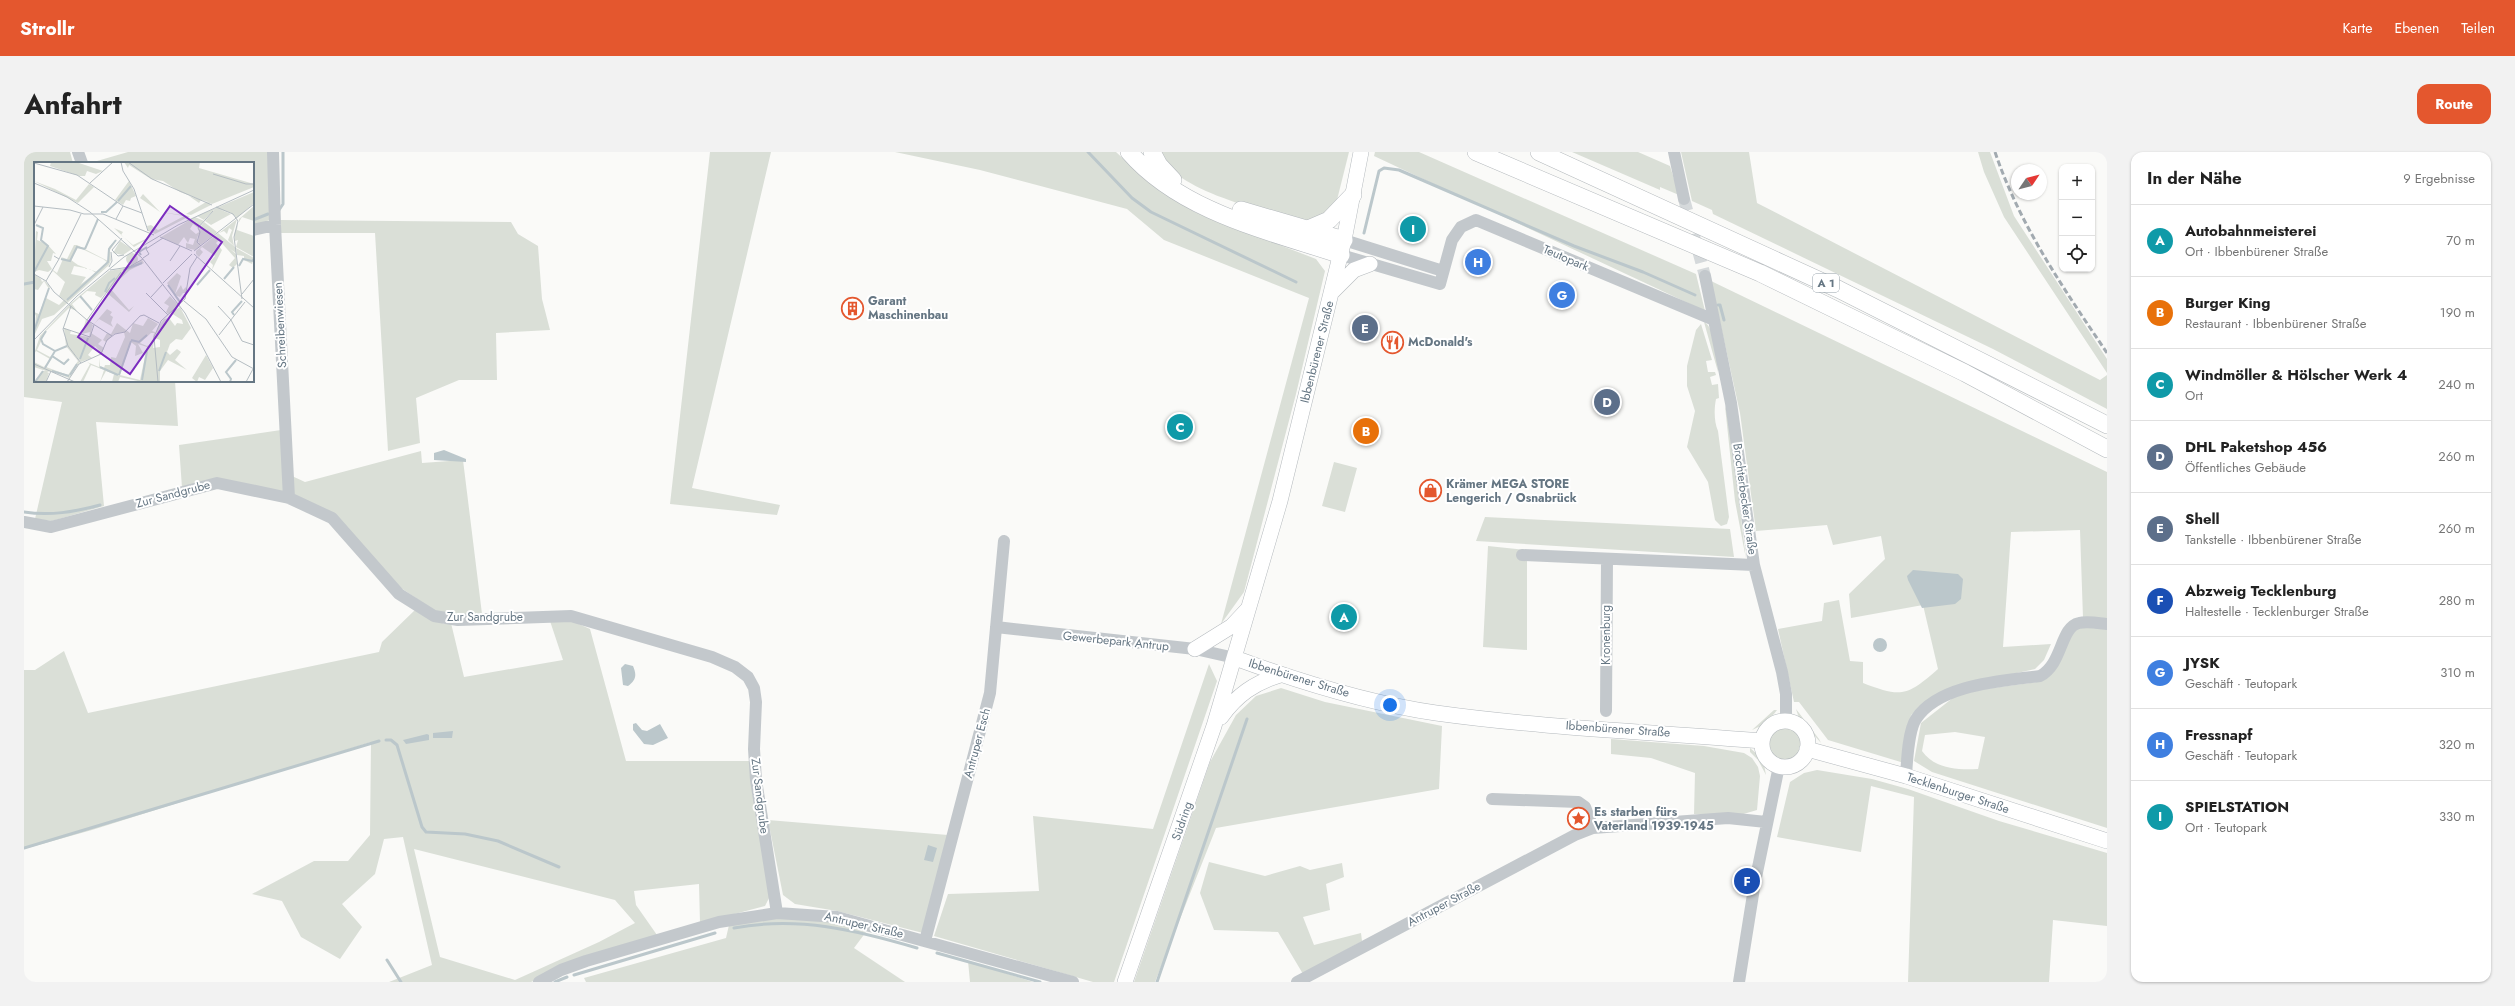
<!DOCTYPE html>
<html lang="de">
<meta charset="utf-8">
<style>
:root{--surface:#fff;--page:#f2f2f2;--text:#222;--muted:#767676;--line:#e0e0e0;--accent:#e4572e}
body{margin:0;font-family:Jost,sans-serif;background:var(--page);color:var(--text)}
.controls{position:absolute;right:12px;top:12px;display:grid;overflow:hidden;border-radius:8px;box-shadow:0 1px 3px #0004}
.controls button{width:36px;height:36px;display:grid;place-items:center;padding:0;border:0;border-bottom:1px solid var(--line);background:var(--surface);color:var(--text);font:20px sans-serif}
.compass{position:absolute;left:1987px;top:12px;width:36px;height:36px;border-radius:50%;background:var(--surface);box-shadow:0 1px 3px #0004;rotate:55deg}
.you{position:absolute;left:1366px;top:553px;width:14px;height:14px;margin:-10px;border:3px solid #fff;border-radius:50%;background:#1a73e8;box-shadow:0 0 0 6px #1a73e833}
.badge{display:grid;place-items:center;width:26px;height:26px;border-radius:50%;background:var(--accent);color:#fff;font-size:13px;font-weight:700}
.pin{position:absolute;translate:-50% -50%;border:2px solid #fff;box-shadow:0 1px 4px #0006}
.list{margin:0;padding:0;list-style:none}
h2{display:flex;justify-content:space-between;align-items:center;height:52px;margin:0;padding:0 16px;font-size:17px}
h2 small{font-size:13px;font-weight:400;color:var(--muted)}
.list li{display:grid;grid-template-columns:26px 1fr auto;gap:12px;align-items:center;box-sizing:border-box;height:72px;padding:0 16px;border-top:1px solid var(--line)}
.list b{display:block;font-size:15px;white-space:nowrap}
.list p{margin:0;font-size:13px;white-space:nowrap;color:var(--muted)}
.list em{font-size:13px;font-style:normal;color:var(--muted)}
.icon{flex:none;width:22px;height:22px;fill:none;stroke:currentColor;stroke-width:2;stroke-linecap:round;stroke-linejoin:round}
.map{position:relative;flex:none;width:2083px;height:830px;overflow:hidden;border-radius:12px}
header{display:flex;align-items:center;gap:24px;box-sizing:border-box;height:56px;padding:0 20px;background:var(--accent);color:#fff}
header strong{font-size:19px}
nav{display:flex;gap:22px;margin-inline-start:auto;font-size:14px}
.intro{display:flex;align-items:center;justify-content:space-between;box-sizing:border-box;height:96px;padding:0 24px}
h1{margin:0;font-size:28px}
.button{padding:10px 18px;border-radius:12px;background:var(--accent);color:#fff;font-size:14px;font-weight:700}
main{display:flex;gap:24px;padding:0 24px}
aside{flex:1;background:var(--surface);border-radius:12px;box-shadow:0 1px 3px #0004}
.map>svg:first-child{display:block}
.green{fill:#dadfd7;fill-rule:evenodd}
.water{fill:#bbc7cb}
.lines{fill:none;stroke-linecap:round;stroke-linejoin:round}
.stream{stroke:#bbc7cb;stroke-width:3}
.minor-tunnel{stroke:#d5d9db;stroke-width:12;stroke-dasharray:12 6;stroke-linecap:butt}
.major-casing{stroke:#b5babe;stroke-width:16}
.highway-casing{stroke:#b4b9bd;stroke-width:18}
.minor{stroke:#c3c8cc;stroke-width:12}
.major{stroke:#fff;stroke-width:15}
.highway{stroke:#fff;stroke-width:17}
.rail{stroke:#a2aab0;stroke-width:3;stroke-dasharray:6 3;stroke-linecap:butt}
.labels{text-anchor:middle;stroke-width:4;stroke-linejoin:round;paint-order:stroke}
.shield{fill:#fff;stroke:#939fa8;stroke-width:1}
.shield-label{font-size:11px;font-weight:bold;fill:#657683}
.street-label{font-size:12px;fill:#657683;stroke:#fff}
.poi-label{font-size:12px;font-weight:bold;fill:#657683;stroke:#fff;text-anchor:start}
.inset-river{fill:none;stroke:#bbc7cb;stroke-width:2}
.inset-road{fill:none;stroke:#b5bdc2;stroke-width:1}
.view{fill:#7b2cbf;fill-opacity:0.15;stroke:#7b2cbf;stroke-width:2}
.inset-edge{fill:none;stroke:#657683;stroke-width:2}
</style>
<header>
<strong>Strollr</strong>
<nav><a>Karte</a><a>Ebenen</a><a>Teilen</a></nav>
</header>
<div class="intro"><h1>Anfahrt</h1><a class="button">Route</a></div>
<main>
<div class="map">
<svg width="2083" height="830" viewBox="0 0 2083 830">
<rect width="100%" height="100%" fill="#fafaf8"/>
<!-- green -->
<path class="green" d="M0,0H46L49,11H11V229H151L154,274L72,270L80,354L28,369L11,367L38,250L0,245Z
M104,0H244L246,68L229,74V11H66Z
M686,0H747L668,336L756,353L753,363L646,352Z
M871,0H1092L1119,25L1171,60L1292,107L1301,119L1272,242L1220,440L1197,472L1285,146L1140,88L1103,57L956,18Z
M1136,0H1325L1313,48L1307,59L1287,69C1250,63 1189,47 1158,26C1149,19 1143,9 1136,0Z
M1351,0H1395L1672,122L1681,159L1350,4Z
M1548,0H1614L1646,14L1655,43L1636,35V38Z
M1657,0H1725L1733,51L2076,228L2083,223V257L1969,197L1689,62L1688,58L1668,49Z
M1954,0H1966L1990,64L2083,207V221L1980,65L1960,20Z
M256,68L487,70L494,82L514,94L518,147L526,178L472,181L473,228H435L392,246L396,291L364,299L351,81H257Z
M1687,129L2083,320V467L2059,466L2056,378L1987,380L1979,495L2027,492L2020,508L2011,517L1925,536L1887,563L1880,611L1804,588L1775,550H1770L1754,477L1798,469L1800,451L1815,448L1826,509L1839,510V531C1878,546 1883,544 1914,517L1899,453L1827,466L1825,442L1861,407L1857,384L1809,393L1803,373L1732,379L1716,261Z
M1680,170C1691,175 1694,208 1694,220Z
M1677,172L1688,208L1682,209L1684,220H1691L1692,223L1686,225L1688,233L1694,232L1695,246L1692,247C1690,257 1690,270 1694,279L1705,365L1703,372L1697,374L1691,368L1684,330L1663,295L1671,259L1663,234V214L1672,178Z
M1701,254L1705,266L1722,407L1711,349Z
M257,278L268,324L281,330L397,299L398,311L439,308L458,462L435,463L411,459L377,436L308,361L195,328L158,336L155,293Z
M1310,310L1333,316L1321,360L1298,354Z
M1461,365L1706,377L1710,405L1452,389Z
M1464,394L1503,398V498L1459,495Z
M393,456L420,472L427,471L440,525L539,508L526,469L546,468L566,477L602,609H726L746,744L741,754L676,771L675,732L610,739L612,753L633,783L507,830H365L408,813L379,685L360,687L351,722L318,752L338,775L316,807L277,785L258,749L228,742L290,709H324L346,683L347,590L68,678L0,697V518H11L40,499L64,561L355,500L358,490ZM390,697L591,748L611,771L575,790L491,828L416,805Z
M2059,474L2083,477V676L1908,620L1890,609L1897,571L1930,545L1945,539L2013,530L2019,526L2049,480ZM1931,580L1961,585L1954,617C1933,618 1911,617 1898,599L1901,583Z
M1185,512L1193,529L1090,830H1069L910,784L924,742L1015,739L1009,664L1129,677Z
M1257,536L1301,550L1418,574L1415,637L1192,676L1131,830H1110L1186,610L1212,563L1232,544Z
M1772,557L1795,587L1797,591L1775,566Z
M1750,558H1753L1743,571L1728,578Z
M1744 592a17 17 0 1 1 34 0a17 17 0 1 1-34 0Z
M1587,587L1680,594L1720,601L1728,606L1734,615L1736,624L1733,658L1716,663L1670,662L1671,621L1627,606L1587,602Z
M1726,596L1739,607L1742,623L1734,608L1726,600Z
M1793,618L1848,627L1884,637L1975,669L2083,701V774L2029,768L2025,830H1884L1890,645L1847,634L1837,700L1753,685L1766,630L1780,621Z
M744,668L924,683L899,781L813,759L771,752L759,743Z
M1185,710L1241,724L1276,714L1286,718L1318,711L1320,725L1302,732L1306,758L1279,765L1290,793L1337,781L1338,789L1279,822L1254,780L1190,778L1176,741Z
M751,765L809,770L842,780L830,796L881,830H562L560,826L702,786L705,773Z
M944,809L1009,830H946Z"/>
<!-- water -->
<path class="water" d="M420,298L442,307V310L410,308V301Z
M1889,418L1934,422L1939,427L1937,447L1931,452L1898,456L1884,428L1883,424Z
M1849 493a7 7 0 1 1 14 0a7 7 0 1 1-14 0Z
M601,512L609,514C613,523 612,528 604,534L599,533L597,516Z
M612,571L618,578L623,579L636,572L644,586L629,593L620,592L609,578V572Z
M429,579L428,586H409V581Z
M403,582L405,583V588L382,592L379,588Z
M904,693L913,696L909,710L900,708Z"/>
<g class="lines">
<!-- stream -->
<path class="stream" d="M1064,0L1108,46L1127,60L1272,130
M255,58L259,52V0
M229,68L244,62
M1340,81L1355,19L1360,16L1375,18L1550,94L1619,120L1671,143
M0,132L11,130
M1694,153H1696L1700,168
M0,360C26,364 50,360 76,353
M362,588H367L373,593L398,675L402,680L441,682L474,689L535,715
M0,696L355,589
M710,776C774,764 832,778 893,796
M913,801L1016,830
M363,808L377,830
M550,823L691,781
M531,830L543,825
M1133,830L1223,567"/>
<!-- minor-tunnel -->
<path class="minor-tunnel" d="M1660,47L1681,124"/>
<defs>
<path id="major" d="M1308,140L1330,118L1346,112
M1171,497L1208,474L1223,458
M1211,506C1276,530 1343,551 1412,561C1520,576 1630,580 1738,589
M1197,565C1213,543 1230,531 1256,523
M1738 592a23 23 0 1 1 46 0a23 23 0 1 1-46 0Z
M1783,597L1882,624L2083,689
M1101,830L1190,574L1256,349L1320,88L1337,0"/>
<path id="highway" d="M1105,0C1157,60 1245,79 1317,103
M1128,0L1135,13L1149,28
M1452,0L1736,121L1941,221L2083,297
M1515,0L1814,137L2083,273
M1217,58L1320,88
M1284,77L1305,68L1329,43"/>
</defs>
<!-- major casing -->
<use href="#major" class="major-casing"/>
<!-- highway casing -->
<use href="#highway" class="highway-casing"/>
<!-- minor -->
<path class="minor" d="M54,0L58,11
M249,0L251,73L265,346
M1650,0L1660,47
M229,78L251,73
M1320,88L1419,119
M1317,103L1416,132L1428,88L1437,75L1452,68L1690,168
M1681,124L1707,251L1730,413L1758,520L1762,542V569
M0,370L27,375L193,331L265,346L308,366L375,442L410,464L434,468L547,464L688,505L711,515L724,525L730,536L732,550L730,597L732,628L753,761
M1498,403L1730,413
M972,475L1171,497L1211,506
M1582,559L1583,407
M1882,624C1883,610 1884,579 1892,567C1915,532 1979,529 2016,524C2039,512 2036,475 2055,471C2063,469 2074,471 2083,472
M1468,647L1554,650L1561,655L1569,676
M901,789L966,541L980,389
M515,830L537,818L562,809L695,770L753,761L813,765L1049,830
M1273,830L1551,683L1569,676L1704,666L1742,670
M1715,830L1731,730L1755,614"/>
<!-- major -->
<use href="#major" class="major"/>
<!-- highway -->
<use href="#highway" class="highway"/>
<!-- rail -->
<path class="rail" d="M1971,0C1996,74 2040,137 2083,201"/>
</g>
<!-- icons -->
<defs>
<symbol id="building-ring" viewBox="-11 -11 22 22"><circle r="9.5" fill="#fff" stroke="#e4572e" stroke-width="1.5"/><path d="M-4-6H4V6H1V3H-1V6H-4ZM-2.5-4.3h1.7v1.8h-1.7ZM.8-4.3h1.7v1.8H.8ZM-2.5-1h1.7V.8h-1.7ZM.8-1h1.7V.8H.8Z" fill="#e4572e"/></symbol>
<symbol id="restaurant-ring" viewBox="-11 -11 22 22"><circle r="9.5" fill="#fff" stroke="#e4572e" stroke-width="1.5"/><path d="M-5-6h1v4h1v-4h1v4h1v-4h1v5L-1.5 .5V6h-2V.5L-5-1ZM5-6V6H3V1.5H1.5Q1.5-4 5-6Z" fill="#e4572e"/></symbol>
<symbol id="shop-ring" viewBox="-11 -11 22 22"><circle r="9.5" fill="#fff" stroke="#e4572e" stroke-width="1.5"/><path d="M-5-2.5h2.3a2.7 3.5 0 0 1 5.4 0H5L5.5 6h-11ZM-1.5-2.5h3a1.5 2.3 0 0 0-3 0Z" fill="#e4572e"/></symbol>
<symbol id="sight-ring" viewBox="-11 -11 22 22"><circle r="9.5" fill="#fff" stroke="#e4572e" stroke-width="1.5"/><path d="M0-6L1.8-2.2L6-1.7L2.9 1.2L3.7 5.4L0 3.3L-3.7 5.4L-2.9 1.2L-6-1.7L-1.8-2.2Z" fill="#e4572e"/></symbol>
</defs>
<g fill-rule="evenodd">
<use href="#building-ring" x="816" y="144" width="25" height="25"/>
<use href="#restaurant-ring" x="1356" y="178" width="25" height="25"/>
<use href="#shop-ring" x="1394" y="326" width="25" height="25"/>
<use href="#sight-ring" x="1542" y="654" width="25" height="25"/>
</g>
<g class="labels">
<!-- shield labels -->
<rect class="shield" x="1789" y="122" width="26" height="18" rx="3"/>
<g class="shield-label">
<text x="1802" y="135">A 1</text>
</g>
<!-- street labels -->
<g class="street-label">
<text transform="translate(1542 106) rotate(23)" y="4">Teutopark</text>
<text transform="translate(256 173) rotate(-93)" y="4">Schreibenwiesen</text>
<text transform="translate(1293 200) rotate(-76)" y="4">Ibbenbürener Straße</text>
<text transform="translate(149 342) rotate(-15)" y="4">Zur Sandgrube</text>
<text transform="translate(1721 347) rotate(82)" y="4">Brochterbecker Straße</text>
<text x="461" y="469">Zur Sandgrube</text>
<text transform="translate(1582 483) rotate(-90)" y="4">Kronenburg</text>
<text transform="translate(1092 489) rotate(6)" y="4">Gewerbepark Antrup</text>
<text transform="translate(1275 526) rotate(17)" y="4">Ibbenbürener Straße</text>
<text transform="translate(1594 577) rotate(4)" y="4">Ibbenbürener Straße</text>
<text transform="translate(953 591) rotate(-75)" y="4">Antruper Esch</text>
<text transform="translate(1934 641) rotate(18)" y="4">Tecklenburger Straße</text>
<text transform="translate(736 644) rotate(83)" y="4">Zur Sandgrube</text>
<text transform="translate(1158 669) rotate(-71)" y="4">Südring</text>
<text transform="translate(1420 752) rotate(-28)" y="4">Antruper Straße</text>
<text transform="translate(840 773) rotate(13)" y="4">Antruper Straße</text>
</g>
<!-- poi labels -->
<g class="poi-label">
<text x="844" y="153">Garant<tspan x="844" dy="14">Maschinenbau</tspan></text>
<text x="1384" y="194">McDonald's</text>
<text x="1422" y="336">Krämer MEGA STORE<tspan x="1422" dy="14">Lengerich / Osnabrück</tspan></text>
<text x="1570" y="664">Es starben fürs<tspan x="1570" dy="14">Vaterland 1939-1945</tspan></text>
</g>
</g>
<!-- overview -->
<g transform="translate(10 10)">
<rect width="220" height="220" fill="#fafaf8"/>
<path d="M17,0H42L69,9L62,12L53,9L51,14H45L16,4ZM90,0H166L165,6L220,22V25L178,42L146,30L129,19L117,17L95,3L94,6ZM0,19L21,27L42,38L55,22L60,25L44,41ZM95,19L102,34L97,36L96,39L92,38L89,43L81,38ZM220,30V41L203,56L197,51L185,47L197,52L177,63L171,59L181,47L170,58L163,54ZM109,32L126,50L156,54L121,72L114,69L113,64L117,63L124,68L150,54L126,50L106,36ZM155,34L171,39L174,40L177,43L157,53L152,52L172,40L167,38L165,41ZM220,44V59L208,55L205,60V57ZM161,55L170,59L164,66L159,62L156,67L162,72L165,70L163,77L166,84L161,88L152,86V81L159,83L161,77L156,76L154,81L150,75L144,83L127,75ZM203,57L198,74L200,84L194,78L198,68L195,66L193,72L190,69L185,71ZM170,60L183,70L167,83L164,81L165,67ZM204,61L203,68L220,74V95L202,85L204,78L201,79L200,73ZM80,66L89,70L87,73L99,83L120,73L100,85ZM2,69L4,70L3,78L13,82L22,92L19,91L17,99H13L18,107L14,110L5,108L0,110ZM184,71L201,85L202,91L196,87L202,92L203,102L199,106L195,103L201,96L185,78L182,81L188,88L178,108L179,103L176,100L181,94L168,85L166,87L169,90L165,95L162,92V89ZM83,77L76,88L77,98L75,103L20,153L8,157L0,174L2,154L0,150L5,152L14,128L12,136L25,143L30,138L25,134L31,120L19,109L13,115L19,108L23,111L29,97L27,95L33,97L40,83H43L74,99L75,85ZM44,85L69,97L74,101L63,110L44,103L37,98ZM40,104L56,107L62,111L47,122L52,115L37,112ZM86,79L98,87L89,93L79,91ZM202,86L220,96L218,102L210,98V94L203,93ZM92 97a6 6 0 1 1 12 0a6 6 0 1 1-12 0ZM108,98L110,101L96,108L76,126L95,148L100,144L95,150L72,130L67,136L61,133L62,130L53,129L38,142L43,149L35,146L12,169L3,188L16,195L18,193L30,201L34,196L30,203L19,195L12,205L34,213L44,199L32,184L30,166L37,169L36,172L55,175L56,170L48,172L52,157L59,163L57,171L68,178L64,182L70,186L68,191L61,184L54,193L58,196L47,200L37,188L46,200L35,216L17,209L13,210L15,211L12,220H0L8,209H12L0,205V200L10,205L16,197L2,189L0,192L6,174L36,142L75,109L92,106ZM143,111L147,114L141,132L147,123L149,128L152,125V131H149L146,135L141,133L146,143L133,121ZM0,112L7,117L8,120L10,118L16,125L15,127L10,119L4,128L0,127ZM136,134L145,144L134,152L132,150L135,144L130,141ZM146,145L157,166L148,178L142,177L136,182L133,190L136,193L143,187L147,190L141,198L153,208L134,198L126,209V220H108L86,215L84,220H78L80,212L72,209L66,220L70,208L57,203L49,220H46L56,202L53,200L65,205L66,196V205L70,206L71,203H76L77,195L82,196L91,175L90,170L80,172L72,180L69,178L73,171L77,172L83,161L96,171L99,161L109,164L114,156L124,162L118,169L121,170L119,186L126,185V178L121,176L124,165L130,157L135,156L141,164L143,161L149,162L148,158L137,151ZM117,171H120L118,181L113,184L106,181ZM97,180L102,184L101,194L109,191L104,182L113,185L106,218L86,213ZM73,147L78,150L76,153L79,155L77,161L79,165L65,157L60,162ZM172,193L179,206L171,218L165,215L163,220L158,216Z" fill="#dadfd7" fill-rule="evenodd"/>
<path class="inset-river" d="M84,39L97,24M67,50H72L83,40M51,87L64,57M107,93L105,90L113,85M27,97L36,99L43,85L51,87M205,104L209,97L218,99L220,97M89,108L108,101M0,110L14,84L7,78L9,66L2,63M190,117L200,105M134,123L146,140M163,123L176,108M71,130L75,121L81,116M46,134L58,148M33,138L74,100L75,87L82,78M200,153L198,150L208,139M0,169L15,126M12,169L7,177L9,182L21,189M97,178L105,180L113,173M18,194L30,202L35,197M46,197L54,176M66,205L84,213M11,206L21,189L33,184M18,209L35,214M125,209L132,190M36,213L43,202M85,213L97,179M108,218L113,189M1,220L9,209M196,220L197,217L192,210L202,198"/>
<path class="inset-road" d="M87,0L89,9L100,27L114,69M94,0L118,17L178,43M0,1L43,13L89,44L108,51M179,12L212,22H220M0,21L33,35L56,50L108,96L151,151L187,220M56,21L79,0M0,44L36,48L50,52H69L120,73M182,45L199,52L204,59L200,75L208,137M82,57L89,44M0,63L9,45M126,75L158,89M88,76L78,88L84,94L90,93M167,84L163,80L166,70L164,66L179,49M160,89L220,42M160,92L220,146M20,94L25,97L47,52M109,96L115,92L112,87L129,76M136,99L146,84M75,105L78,99L77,90M76,108L95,105L109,97M0,112L12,119L20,130L53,158L78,174M12,119L25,97M129,121L158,92M112,131L134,153M208,132L220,117M117,135L129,122M150,139L172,157L198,195L220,207M37,144L29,167L34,184L47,201M184,144L197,158L208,179L220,183M53,158L87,110M29,166L56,175L60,163M185,173L211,140M0,178L43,134L90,95L144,63L220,28M0,202L41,220M12,220L17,209M33,220L45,202L67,192L73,178L81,172L91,170L106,154L110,153L125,161M124,220L120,175L127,159L151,137L156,106L163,95M212,220L219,207"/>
<path class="view" d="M136,44L188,80L96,212L44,175Z"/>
<rect width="220" height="220" class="inset-edge"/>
</g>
</svg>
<div class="controls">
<button>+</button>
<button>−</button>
<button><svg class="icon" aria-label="locate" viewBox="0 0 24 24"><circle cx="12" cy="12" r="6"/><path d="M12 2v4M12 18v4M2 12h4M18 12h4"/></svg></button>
</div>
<svg class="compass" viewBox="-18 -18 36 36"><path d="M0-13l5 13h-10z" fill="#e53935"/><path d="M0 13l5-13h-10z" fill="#767676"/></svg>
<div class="you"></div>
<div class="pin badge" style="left:1320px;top:465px;background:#0f9aa8">A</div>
<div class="pin badge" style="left:1342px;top:279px;background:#e8710a">B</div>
<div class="pin badge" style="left:1156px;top:275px;background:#0f9aa8">C</div>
<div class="pin badge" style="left:1583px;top:250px;background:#5c6f8a">D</div>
<div class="pin badge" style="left:1341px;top:176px;background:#5c6f8a">E</div>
<div class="pin badge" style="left:1723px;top:729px;background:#1a4fb4">F</div>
<div class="pin badge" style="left:1538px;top:143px;background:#3f7fe0">G</div>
<div class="pin badge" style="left:1454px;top:110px;background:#3f7fe0">H</div>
<div class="pin badge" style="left:1389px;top:77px;background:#0f9aa8">I</div>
</div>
<aside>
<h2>In der Nähe<small>9 Ergebnisse</small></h2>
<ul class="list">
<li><span class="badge" style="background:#0f9aa8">A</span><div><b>Autobahnmeisterei</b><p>Ort · Ibbenbürener Straße</p></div><em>70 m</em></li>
<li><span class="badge" style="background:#e8710a">B</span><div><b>Burger King</b><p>Restaurant · Ibbenbürener Straße</p></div><em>190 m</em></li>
<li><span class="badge" style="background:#0f9aa8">C</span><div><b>Windmöller &amp; Hölscher Werk 4</b><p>Ort</p></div><em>240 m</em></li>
<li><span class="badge" style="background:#5c6f8a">D</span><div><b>DHL Paketshop 456</b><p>Öffentliches Gebäude</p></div><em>260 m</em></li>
<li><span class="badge" style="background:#5c6f8a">E</span><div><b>Shell</b><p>Tankstelle · Ibbenbürener Straße</p></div><em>260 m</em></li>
<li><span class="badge" style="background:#1a4fb4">F</span><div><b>Abzweig Tecklenburg</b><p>Haltestelle · Tecklenburger Straße</p></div><em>280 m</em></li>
<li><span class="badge" style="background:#3f7fe0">G</span><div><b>JYSK</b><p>Geschäft · Teutopark</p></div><em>310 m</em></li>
<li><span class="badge" style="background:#3f7fe0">H</span><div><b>Fressnapf</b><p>Geschäft · Teutopark</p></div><em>320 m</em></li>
<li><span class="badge" style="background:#0f9aa8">I</span><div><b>SPIELSTATION</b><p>Ort · Teutopark</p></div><em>330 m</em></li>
</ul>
</aside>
</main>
